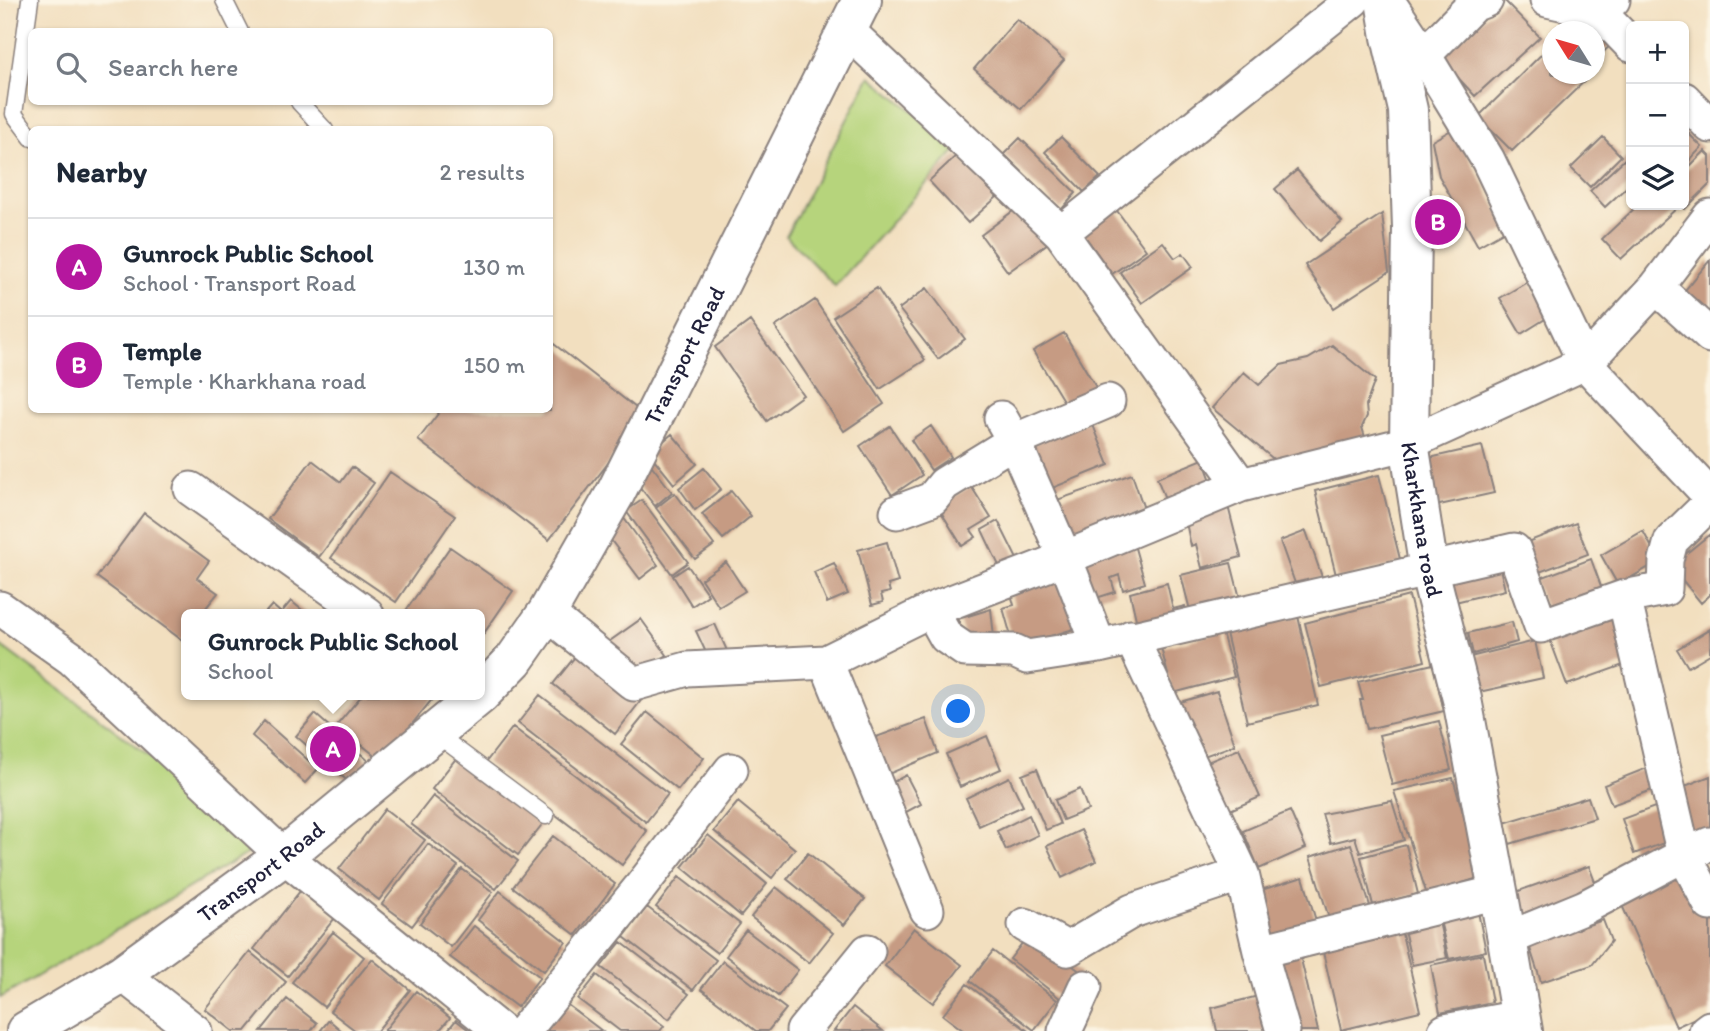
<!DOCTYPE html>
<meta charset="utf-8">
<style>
:root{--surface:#fff;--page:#f2f2f3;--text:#1f2937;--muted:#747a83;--line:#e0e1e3;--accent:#b5179e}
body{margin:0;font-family:Itim,sans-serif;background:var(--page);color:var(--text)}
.controls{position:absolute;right:21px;top:21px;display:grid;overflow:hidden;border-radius:10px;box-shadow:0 2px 5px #0004}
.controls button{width:63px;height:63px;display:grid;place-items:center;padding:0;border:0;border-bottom:2px solid var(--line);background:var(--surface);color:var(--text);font:35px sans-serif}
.compass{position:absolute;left:1542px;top:21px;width:63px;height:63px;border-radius:50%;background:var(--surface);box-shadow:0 2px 5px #0004;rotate:307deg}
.you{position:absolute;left:959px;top:712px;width:24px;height:24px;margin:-18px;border:5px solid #fff;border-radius:50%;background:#1a73e8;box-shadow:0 0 0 10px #1a73e833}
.badge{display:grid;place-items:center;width:46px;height:46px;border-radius:50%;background:var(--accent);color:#fff;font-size:23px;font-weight:700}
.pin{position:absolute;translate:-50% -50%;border:4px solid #fff;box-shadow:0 2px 7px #0006}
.popup{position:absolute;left:181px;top:609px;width:304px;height:91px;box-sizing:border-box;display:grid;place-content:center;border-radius:10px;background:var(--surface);filter:drop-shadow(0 2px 5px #0005);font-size:23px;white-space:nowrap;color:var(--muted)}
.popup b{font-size:26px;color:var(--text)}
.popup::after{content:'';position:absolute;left:50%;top:100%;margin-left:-14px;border:14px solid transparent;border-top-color:var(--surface)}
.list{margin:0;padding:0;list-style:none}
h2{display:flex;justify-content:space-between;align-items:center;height:91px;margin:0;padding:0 28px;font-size:30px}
h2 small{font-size:23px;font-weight:400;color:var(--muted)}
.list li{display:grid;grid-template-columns:46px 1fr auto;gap:21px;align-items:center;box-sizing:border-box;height:98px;padding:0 28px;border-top:2px solid var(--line)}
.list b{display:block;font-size:26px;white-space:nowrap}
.list p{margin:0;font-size:23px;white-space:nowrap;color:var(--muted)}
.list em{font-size:23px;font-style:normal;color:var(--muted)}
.icon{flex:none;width:38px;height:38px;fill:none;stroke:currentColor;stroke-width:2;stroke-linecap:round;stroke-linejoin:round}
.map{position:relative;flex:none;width:1710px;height:1031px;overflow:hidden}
.search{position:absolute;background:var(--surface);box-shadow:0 2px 5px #0004;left:28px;top:28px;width:525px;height:77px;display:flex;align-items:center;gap:18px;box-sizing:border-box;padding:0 24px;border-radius:10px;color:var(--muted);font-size:26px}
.panel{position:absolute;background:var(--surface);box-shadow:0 2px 5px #0004;left:28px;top:126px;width:525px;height:287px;border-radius:10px}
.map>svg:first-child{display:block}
.green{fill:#b6d47b;stroke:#6c7b5b;stroke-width:2}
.building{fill:#c69b83}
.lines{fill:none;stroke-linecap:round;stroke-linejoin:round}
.service-casing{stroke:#8a807d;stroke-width:19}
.minor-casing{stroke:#8a807d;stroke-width:37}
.tertiary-casing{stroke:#8a807d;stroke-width:42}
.service{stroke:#fff;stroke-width:16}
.minor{stroke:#fff;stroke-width:33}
.tertiary{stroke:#fff;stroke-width:38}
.labels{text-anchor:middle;stroke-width:5;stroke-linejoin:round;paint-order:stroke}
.street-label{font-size:23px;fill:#22223b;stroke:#fcf5e5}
</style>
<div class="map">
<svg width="1710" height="1031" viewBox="0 0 1710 1031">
<rect width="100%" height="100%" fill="#fcf5e5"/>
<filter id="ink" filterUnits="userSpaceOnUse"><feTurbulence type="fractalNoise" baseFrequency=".0143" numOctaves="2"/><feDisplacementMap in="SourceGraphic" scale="14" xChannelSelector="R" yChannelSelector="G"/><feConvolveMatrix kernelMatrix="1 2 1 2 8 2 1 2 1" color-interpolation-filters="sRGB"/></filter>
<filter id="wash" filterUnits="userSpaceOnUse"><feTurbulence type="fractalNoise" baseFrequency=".00686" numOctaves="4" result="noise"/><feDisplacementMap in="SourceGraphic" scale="28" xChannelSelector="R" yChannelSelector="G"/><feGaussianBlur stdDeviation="1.57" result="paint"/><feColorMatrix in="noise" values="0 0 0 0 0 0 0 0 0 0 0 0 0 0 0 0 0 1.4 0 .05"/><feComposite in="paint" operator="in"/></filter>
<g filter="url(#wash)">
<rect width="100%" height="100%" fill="#f2dfbf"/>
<!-- green -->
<path class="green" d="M870,76L958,148L835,286L786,236Z
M0,645L239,822L248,853L0,998Z"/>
<g id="blocks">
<!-- building -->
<path class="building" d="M1504,0L1540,37L1475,96L1440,58Z
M1017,19L1064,60L1021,109L974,69Z
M1594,20L1615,41L1594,61V32H1582Z
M1552,44V74H1592L1512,151L1478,117Z
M1453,129L1508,229L1478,246L1439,176L1432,141Z
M1684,129L1702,147L1684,166Z
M1061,137L1100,177L1084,192L1045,152Z
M1603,137L1621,156L1590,187L1571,168Z
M1020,138L1076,193L1061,210L1004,154Z
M1705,151L1710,156V184L1685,209L1681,205H1684V172Z
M957,155L997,197L968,223L929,181Z
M1626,158L1631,163V183L1605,207L1590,191Z
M1297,170L1342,222L1319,241L1275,189Z
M1112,204L1146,250L1112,274L1079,228Z
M1021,205L1048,243L1008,272L981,235Z
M1638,205H1674L1677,208L1621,259L1602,239Z
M1382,214L1389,272L1334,308L1305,265Z
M1163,242L1175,258L1183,253L1193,267L1142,303L1120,272Z
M1710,260V319L1681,295Z
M1529,281L1550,316L1521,334L1500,298Z
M877,288L925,360L880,389L833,317Z
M927,288L965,339L938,359L899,309Z
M815,300L884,404L844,431L775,327Z
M750,321L803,395L767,421L715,347Z
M1064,333L1097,389L1067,407L1033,351Z
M550,341L645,415L549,540L418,440L441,410H550Z
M1332,345L1375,380L1366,405L1367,416L1362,427L1366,441L1283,467L1212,408L1244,372L1259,385L1281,365L1308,359Z
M1091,420L1109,465L1045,491L1027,446Z
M890,426L922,475L892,495L860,446Z
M931,426L951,457L931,470L911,440Z
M672,434L697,464L674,484L649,453Z
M1482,446L1494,493L1435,506L1425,459Z
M1203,459L1213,486L1167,504L1157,478Z
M312,460L341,482L352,467L374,483L319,557L268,519Z
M649,462L672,492L655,506L631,476Z
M704,468L721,489L695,510L679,488Z
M390,472L455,516L396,602L331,558Z
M1132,474L1145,512L1064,540L1051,502Z
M1379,475L1401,563L1337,579L1315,491Z
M971,486L991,518L971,530L976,537L962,546L938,507Z
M731,491L751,516L723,539L702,514Z
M675,493L714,545L695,559L656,508Z
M642,500L688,562L672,574L626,511Z
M1227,502L1241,557L1202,568L1196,544L1191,546L1184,513Z
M144,513L209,561L197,578L218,593L201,614H186V635L182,640L97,577Z
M623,517L658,565L640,579L604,531Z
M998,521L1018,561L1001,570L982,530Z
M1576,523L1588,554L1534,574L1522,544Z
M1306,531L1322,577L1296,586L1280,541Z
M1643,531L1659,561L1618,585L1601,555Z
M1710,534V595L1701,603L1671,566Z
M1133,541L1145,583L1123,590L1119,575L1111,578L1115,592L1090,600L1078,558Z
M887,542L898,582L888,585L890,592L881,594L883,602L872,605L858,550Z
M450,547L513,591L480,639V614H408L405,612Z
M1591,559L1603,592L1547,613L1535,580Z
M726,562L745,591L719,607L701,579Z
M834,563L848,594L827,603L814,572Z
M1231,563L1242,606L1192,618L1181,575Z
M1499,564L1505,590L1455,602L1450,575Z
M688,566L708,595L692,606L673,576Z
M1062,578L1077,628L1014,647L1003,608L1014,605L1011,594Z
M1167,583L1173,609L1185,606L1186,618L1138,628L1130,593Z
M1409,596L1425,661L1321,687L1305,623Z
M291,601L307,614H264L272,605L281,613Z
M991,609L994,637L967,642L958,619Z
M1614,610L1632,662L1567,685L1548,634Z
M1298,616L1318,705L1247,722L1226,633Z
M641,619L667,655L633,679L607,643Z
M1512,622L1517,642L1473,654L1468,633Z
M715,624L729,655L709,659L696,631Z
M1710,629V654L1688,667L1677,649Z
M1222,632L1234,677L1173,693L1161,648Z
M1535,641L1543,678L1474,693L1466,658Z
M582,648L643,698L615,734L553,684Z
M1433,664L1444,711L1367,729L1360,700H1363L1358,682Z
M1217,691L1235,745L1201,757L1177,703Z
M362,695H431L434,697L382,761L337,725Z
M540,695L668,794L646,822L518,723Z
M647,712L704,758L678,790L621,744Z
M315,714L370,762L351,784L296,736Z
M926,719L938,753L879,778L865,741Z
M264,721L318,769L305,783L252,736Z
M1439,721L1451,770L1392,785L1379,735Z
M513,727L647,831L622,865L486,762Z
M987,736L1001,769L960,787L946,754Z
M1239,749L1260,797L1221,814L1200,765Z
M458,756L544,822L518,855L432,789Z
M1652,766L1660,787L1612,805L1604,785Z
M1037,769L1060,824L1046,830L1022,775Z
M906,775L921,804L897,817L882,788Z
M1710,776V839L1694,845L1675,790Z
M1009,777L1023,806L979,826L966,798Z
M1453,778L1481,877L1427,895L1394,791Z
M1080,789L1088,810L1063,820L1055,800Z
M433,796L518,861L496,889L411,824Z
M1588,797L1595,818L1510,844L1504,823Z
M1392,801L1404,840L1360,853L1355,837L1331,843L1322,814Z
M738,802L795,849L772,878L714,831Z
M1663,804L1675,839L1634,854L1622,819Z
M385,809L425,840L379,900L339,869Z
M1290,811L1306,848L1259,869L1243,831Z
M1029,815L1038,835L1006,850L997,831Z
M1081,830L1096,861L1062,878L1047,846Z
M708,835L767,884L741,916L682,867Z
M553,836L615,884L576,935L513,887Z
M428,844L458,866L412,926L382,904Z
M1351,844L1370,906L1329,918L1310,857Z
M1406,845L1418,894L1373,905L1361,857Z
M808,853L865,899L844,925L787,879Z
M1686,862L1710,915V1011L1676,1027L1617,894Z
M1589,866L1601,898L1524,925L1513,893Z
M462,869L493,892L451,947L420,923Z
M679,877L740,924L717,953L656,907Z
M1303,877L1319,931L1274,945L1258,891Z
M776,887L833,933L809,963L751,917Z
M301,890L335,918L288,976L254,949Z
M500,891L566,942L544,971L478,920Z
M647,907L716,960L693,990L624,937Z
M1477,907L1486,951L1449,959L1439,916Z
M1438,917L1447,958L1412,965L1403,925Z
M1603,920L1611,941L1592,965L1541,982L1529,945Z
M1399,921L1420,1011L1341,1030L1320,939Z
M474,926L540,977L517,1007L450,957Z
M914,928L962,965L933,1003L885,966Z
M746,930L798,970L778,996L726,956Z
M333,932L364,957L324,1007L292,982Z
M1030,933L1082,973L1061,999L1010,959Z
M621,942L689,994L669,1019L601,967Z
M993,951L1057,1000L1034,1030L970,981Z
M1299,951L1318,1031H1287L1270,958Z
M250,952L286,982L246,1031H233L205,1009Z
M1483,954L1492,1002L1440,1013L1431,965Z
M372,959L410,990L377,1031H356L330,1011Z
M723,961L786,1009L768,1031H756L701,989Z
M597,975L664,1026L660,1031H620L578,999Z
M967,984L1028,1031H964L943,1015Z
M416,991L450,1018L439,1031H384Z
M1266,994L1275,1031H1217L1212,1008Z
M287,999L317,1023L311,1031H261Z
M565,1003L602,1031H543Z
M853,1007L883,1031H834Z
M329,1020L342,1031H320Z
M456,1020L470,1031H447Z"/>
</g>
</g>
<g filter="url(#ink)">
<use href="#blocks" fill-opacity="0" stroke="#8a807d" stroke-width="2"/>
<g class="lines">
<defs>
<path id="service" d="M30,0L14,114L32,138
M224,0L240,32
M299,102L325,130
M435,733L546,816"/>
<path id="minor" d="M1387,0L1424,55L1488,160L1585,363L1710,496
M1547,0L1598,11
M1613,0L1598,11L1631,45
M847,30L1061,233L1353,0
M1424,55L1473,5L1486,0
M1684,99L1710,126
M1061,233L1241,485L1409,443L1585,363L1656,287L1710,216
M1656,287L1710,336
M1001,418L1014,441L1065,558L1099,646
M191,489L367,614
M1710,503L1671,541L1666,560L1665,589L1624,597L1684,855L1710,904
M897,512L932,499L944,484L1014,441L1108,401
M0,608L71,658L284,856L501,1031
M931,610L946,637L965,650L1014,651L1027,657L1099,646L1514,550L1541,626L1624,597
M547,613L634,684L687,669L826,662L931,610L1065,558L1241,485
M1131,637L1242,874L1260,951L1283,1031
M826,662L927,910
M1025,925L1068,949L1132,911L1242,874
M1507,939L1585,907L1684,855L1710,844
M1260,951L1498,892
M122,974L195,1031
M524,1031L639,889L731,770
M803,1031L868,951
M1065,1031L1085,987
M1445,1031L1520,1017
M1706,1031L1710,1028"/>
<g id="tertiary">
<path id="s1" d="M1385,0L1391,37L1408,110L1412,228L1409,443L1429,570L1462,699L1507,939L1523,1031"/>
<path id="s2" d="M26,1031L122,974L284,856L480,695L514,660L547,613L615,494L862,0"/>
</g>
</defs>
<!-- service casing -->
<use href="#service" class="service-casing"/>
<!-- minor casing -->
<use href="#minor" class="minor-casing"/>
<!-- tertiary casing -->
<use href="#tertiary" class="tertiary-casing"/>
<!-- service -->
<use href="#service" class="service"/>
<!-- minor -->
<use href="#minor" class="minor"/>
<!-- tertiary -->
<use href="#tertiary" class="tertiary"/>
</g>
</g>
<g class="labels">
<!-- street labels -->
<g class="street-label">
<text dy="8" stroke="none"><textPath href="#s2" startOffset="964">Transport Road</textPath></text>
<text dy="8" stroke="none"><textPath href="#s1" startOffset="523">Kharkhana road</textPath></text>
<text dy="8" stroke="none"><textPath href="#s2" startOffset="284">Transport Road</textPath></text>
</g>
</g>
</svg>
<div class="controls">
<button>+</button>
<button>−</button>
<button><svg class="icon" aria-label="layers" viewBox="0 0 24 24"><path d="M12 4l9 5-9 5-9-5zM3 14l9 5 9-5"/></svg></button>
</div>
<svg class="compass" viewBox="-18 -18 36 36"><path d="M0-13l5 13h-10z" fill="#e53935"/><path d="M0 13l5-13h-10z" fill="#747a83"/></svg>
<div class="you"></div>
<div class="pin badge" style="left:333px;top:749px">A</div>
<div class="popup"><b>Gunrock Public School</b>School</div>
<div class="pin badge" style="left:1438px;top:222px">B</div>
<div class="search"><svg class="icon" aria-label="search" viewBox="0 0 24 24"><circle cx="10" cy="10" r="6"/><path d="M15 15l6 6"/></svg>Search here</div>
<section class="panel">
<h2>Nearby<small>2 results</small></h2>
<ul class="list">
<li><span class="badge">A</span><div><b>Gunrock Public School</b><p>School · Transport Road</p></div><em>130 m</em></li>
<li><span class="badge">B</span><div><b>Temple</b><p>Temple · Kharkhana road</p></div><em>150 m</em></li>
</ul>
</section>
</div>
